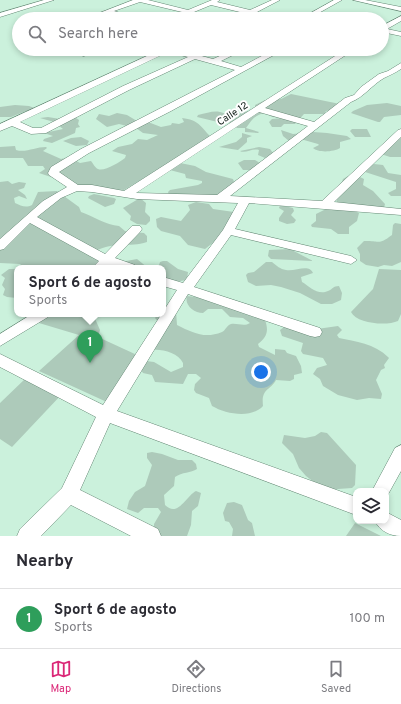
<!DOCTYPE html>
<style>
:root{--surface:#fff;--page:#f2f2f3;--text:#2b2b33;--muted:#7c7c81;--line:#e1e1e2;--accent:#db2777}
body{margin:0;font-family:Overpass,sans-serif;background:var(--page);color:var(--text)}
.controls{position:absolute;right:12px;bottom:12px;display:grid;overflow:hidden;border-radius:8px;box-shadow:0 2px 6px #0003}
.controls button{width:36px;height:36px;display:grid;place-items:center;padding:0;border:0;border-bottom:1px solid var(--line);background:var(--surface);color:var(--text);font:20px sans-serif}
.you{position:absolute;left:261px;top:372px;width:14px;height:14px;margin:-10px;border:3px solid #fff;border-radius:50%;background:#1a73e8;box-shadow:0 0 0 6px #1a73e833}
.badge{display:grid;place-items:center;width:26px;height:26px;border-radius:50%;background:var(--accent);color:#fff;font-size:13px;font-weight:700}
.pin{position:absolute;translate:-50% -33px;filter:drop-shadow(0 1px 2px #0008)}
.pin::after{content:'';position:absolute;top:21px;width:14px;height:12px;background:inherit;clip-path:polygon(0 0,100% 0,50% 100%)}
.popup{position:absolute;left:14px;top:265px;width:152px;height:52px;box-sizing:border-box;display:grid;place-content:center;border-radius:8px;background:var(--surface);filter:drop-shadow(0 1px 3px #0005);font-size:13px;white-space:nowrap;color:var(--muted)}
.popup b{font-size:15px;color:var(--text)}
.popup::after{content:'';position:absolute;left:50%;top:100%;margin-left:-8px;border:8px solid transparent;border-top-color:var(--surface)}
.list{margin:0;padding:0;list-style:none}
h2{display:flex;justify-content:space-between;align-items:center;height:52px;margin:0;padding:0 16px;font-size:17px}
h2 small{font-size:13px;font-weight:400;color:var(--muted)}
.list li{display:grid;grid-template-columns:26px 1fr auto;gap:12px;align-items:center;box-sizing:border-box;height:60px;padding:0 16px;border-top:1px solid var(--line)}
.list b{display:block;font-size:15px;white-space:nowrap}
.list p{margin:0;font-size:13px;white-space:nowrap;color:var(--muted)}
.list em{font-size:13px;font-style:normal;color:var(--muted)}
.icon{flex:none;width:22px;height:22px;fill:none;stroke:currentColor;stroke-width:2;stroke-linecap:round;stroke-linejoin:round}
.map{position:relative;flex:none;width:401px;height:536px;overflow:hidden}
.search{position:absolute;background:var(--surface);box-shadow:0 2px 6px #0003;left:12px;right:12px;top:12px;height:44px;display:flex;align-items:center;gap:10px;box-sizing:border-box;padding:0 14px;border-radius:22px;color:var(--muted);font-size:15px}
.sheet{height:112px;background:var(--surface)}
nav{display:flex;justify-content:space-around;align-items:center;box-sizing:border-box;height:56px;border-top:1px solid var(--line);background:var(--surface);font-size:11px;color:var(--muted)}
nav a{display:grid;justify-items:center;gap:2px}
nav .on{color:var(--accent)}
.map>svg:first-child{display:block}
.green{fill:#adcaba}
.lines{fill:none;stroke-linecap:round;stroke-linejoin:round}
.minor-casing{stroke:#648774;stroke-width:1}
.minor{fill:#fff;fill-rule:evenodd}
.labels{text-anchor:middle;stroke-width:4;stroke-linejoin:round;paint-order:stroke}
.far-street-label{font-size:10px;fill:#091710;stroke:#fff}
</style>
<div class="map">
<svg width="401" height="536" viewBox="0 0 401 536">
<rect width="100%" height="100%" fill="#cbf1dc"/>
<!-- green -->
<path class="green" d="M291,94L340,104L333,110L326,111L324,114H304L295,124H284L281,127H272L269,122L272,119L283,118L272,117L266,113C255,114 252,120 246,128L259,132L258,133L245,132V128H237L230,125L229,122L222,123L197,117L198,115C212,112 220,107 233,120L242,112L256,110L255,105L265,100L281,99Z
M387,103L401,106V115L384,117L380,122H378L351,113L353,111L367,105Z
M15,105L29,106L40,110L41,113L32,114L26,111L11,117H0V107Z
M117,113L127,115L137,121L127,126L119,124L107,127L96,119L99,114L109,116Z
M78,116L76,118L79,120L78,124L80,127L76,128L75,133L52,143L43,141L44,139L53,136L44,133L63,129L54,122L40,118L48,117L60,119Z
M182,118C199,120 200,126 210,136L209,139L124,190L68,188L57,179L39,173L45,169L43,166H28L23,158H0V147L15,146L16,150C26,153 35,147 46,147L47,148L43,151L61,159L69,157L80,163L91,161C93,163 95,168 98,169C104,172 120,162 125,158L126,155L112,151L118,147L132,144L138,139L147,140L158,135L143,133L136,128L148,122L161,127L171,125L172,123L179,124L184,122Z
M352,129H367L371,137H355L350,131Z
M281,130L293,134L313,132L327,133L347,136L351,139L340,142V148C334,152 318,153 313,148L319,145L318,144L304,140L289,141L283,136Z
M401,132V157H390L381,154Z
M242,133L252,136L247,138V142L238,150L219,147L236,142L242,137Z
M81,137L89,141L87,145L76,146L63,141L71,138Z
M259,147L270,149L273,153L265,158L258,155L259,150C252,148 245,154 240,151Z
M244,160H255L260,163L252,170H243L238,163Z
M180,163L195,166L206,172L233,179L235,184L219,196L169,195L168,192L170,190L198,185L202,183V181L186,178L185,174L166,169Z
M374,164L383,165L388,173L401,175V196H391L388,193L396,189V182L362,171Z
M348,176H358L364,179L363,185L373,191L385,204L384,208L337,202L336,198L343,179Z
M8,181L12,184L19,182L26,183L24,188L18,190L25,195L27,199L19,196L14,198L15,203C21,206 26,208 32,205L38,192L57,191L79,207L81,212C93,216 106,225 119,226L125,231L144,233L147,236V242C129,248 114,241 96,251L99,254L116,257L121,262L137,259L148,268H118L116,266L114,268H24L20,264L0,263V182Z
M94,194L114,198L116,199L114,204L105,207L88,198L89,196Z
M140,198L146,203L145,212L150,217V221L146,225L137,224L130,220L131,216L123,208Z
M196,202L209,204L213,209L234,212L224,234L205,249L188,245L180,236L161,231L157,227L156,219L161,217L181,221L190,210L188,205Z
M280,205L293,208L294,211L291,215L296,220L294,223L287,224L279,221V218L284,211L279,208Z
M326,209L352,210L359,213L357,221L349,227V234H338L331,229L312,227L311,225L316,221V214Z
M395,223L401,224V262L392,266L384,265L378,267L366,265L360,261V254L357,248L364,241C381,240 377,246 392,235L393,225Z
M290,249L313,261L271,259L268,256L269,250Z
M163,261H167L178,269L188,272L187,280L173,282L163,286V268H148L159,265L160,262Z
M266,262H272C277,266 280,269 286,270C295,272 309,263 313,273L301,277L302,282C309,286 318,296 328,291C333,289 333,286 339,286L342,293L341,300L332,304H321L300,293L281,287L271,285L256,286L248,282L246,275L248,273L254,272Z
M9,269H17V298L7,297L3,295L5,289L2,285L5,278L1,275Z
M379,269L401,270V314L398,321C387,326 357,324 351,312L373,289Z
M187,296L196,297L265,320C269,331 267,337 258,344L259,347L275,355V349L285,350L287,353L296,356L301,366L302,373L294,375V379L290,381L276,380C270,391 261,388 263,406C251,419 226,414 212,406L209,398L196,393L194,390L195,384L201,378L196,374H188L183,384L155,382L152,375L143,373L141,370L146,361L154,362L171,372L183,367V363C178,353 163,349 152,350L159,323L155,318L158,314H163V311H176L177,325C193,333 205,339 222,332C226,330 226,326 231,324C238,323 244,327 250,323L243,318L230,317L222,309H208L203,313C194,313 184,305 187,296Z
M31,314H93L100,330L98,337L137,355L109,403L39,371L79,335L39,323L37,318Z
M338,326L342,330L337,335L339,338C355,341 375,344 388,357L389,358L384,365L385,368L381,370L376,380L382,394L381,399L369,398L357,400L338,395L323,386L320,379L313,374L317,368L327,365L323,358L303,354L301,351L303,343L282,336L280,330L284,327L317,329Z
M26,378L62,394L12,447L0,439V403Z
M321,432L327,433L356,465L355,485L352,488L324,490L306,476L299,468L293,454L282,443L284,435L305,438L315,436Z
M152,452L162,454L178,460H192L196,464L197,469C191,473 182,472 175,477L174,486L164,495L165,505C178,518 186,496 196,491L201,493L198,506L192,511L191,525L187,536H160L154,530V524L161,512L158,508H144L138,513L127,509L129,501L135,492L145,486L152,465L147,458V453Z
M234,502L242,505L248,520L252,523L255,536H232L233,529L229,522L225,521L223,513L227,503Z
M355,523L381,536H346Z"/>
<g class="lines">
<defs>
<path id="minor" d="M44,0H54L0,17V13Z
M133,0H148L188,10L212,0H220L217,2L250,10L272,0H280L257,12L283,19C274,19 256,14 251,14C244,15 240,19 232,19L244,13L211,5L177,19H168L182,12L140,2L114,11L139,19C128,19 119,14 108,14C102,14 93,19 84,19Z
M334,0H342L308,19H300Z
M353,0H365L401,7V11Z
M401,16V21L387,29L401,32V36L382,32V26Z
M64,49C71,49 79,52 85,51C91,51 95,49 102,49L84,56Z
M162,49H175L213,59L235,49H245L221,61L241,67L275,49H285L171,111L89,153L59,172L78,185H92L124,191L346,49H355L265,108L314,122L345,98L354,95L361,87L379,74L388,71L401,63V69C395,73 390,75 384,78C372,85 364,97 351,102L230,196L322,201L398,130L401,129V137L334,202L401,209V215L249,203L235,229L351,256L357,260L351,264L231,235L194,287L320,328L322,332L320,336L315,337L310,336L188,294L117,411L356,497V515L110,423L80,490L158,529L161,536H131L71,505L41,536H17L20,529L62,488L96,417L0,367V354L103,405L177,290L163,286V277L183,283L223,230L238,203L137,199L92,192L77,191L61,198L37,217L105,254L132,226H140L142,229L140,232L115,258L135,265L136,268H117L109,265L106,268H92L99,261L30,223L4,249L0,250V239L43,201L67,187L49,175L48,173L51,167L81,149L235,70L195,59L129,90L46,133L31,134L12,126L0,131V124ZM168,52L188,57L123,86L41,128H33L20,122ZM259,112L308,126L217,195L136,193Z
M32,314H50L48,317L0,346V334Z
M401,445V471L386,498V491H372L395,448Z
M386,512L401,520V536C390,536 380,531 375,521H386Z"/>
</defs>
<!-- minor casing -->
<use href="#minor" class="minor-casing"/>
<!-- minor -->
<use href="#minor" class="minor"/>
</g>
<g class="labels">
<!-- far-street labels -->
<g class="far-street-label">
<text transform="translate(232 113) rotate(-33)" y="4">Calle 12</text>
</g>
</g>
</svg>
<div class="controls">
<button><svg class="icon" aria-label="layers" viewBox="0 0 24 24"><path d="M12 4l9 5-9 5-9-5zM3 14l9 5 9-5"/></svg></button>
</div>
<div class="you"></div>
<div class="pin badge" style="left:90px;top:363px;background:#2e9e5b">1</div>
<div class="popup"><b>Sport 6 de agosto</b>Sports</div>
<div class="search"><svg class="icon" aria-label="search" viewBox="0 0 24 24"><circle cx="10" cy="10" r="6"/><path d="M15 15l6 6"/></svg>Search here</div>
</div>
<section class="sheet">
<h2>Nearby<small></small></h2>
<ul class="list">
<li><span class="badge" style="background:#2e9e5b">1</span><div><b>Sport 6 de agosto</b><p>Sports</p></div><em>100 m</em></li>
</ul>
</section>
<nav>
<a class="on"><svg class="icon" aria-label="map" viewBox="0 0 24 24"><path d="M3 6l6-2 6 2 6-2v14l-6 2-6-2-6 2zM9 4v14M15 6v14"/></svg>Map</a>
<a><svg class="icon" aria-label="directions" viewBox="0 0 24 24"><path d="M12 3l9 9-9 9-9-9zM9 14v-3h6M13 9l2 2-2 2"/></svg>Directions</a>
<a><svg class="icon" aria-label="saved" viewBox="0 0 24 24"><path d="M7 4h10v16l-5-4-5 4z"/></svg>Saved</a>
</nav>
